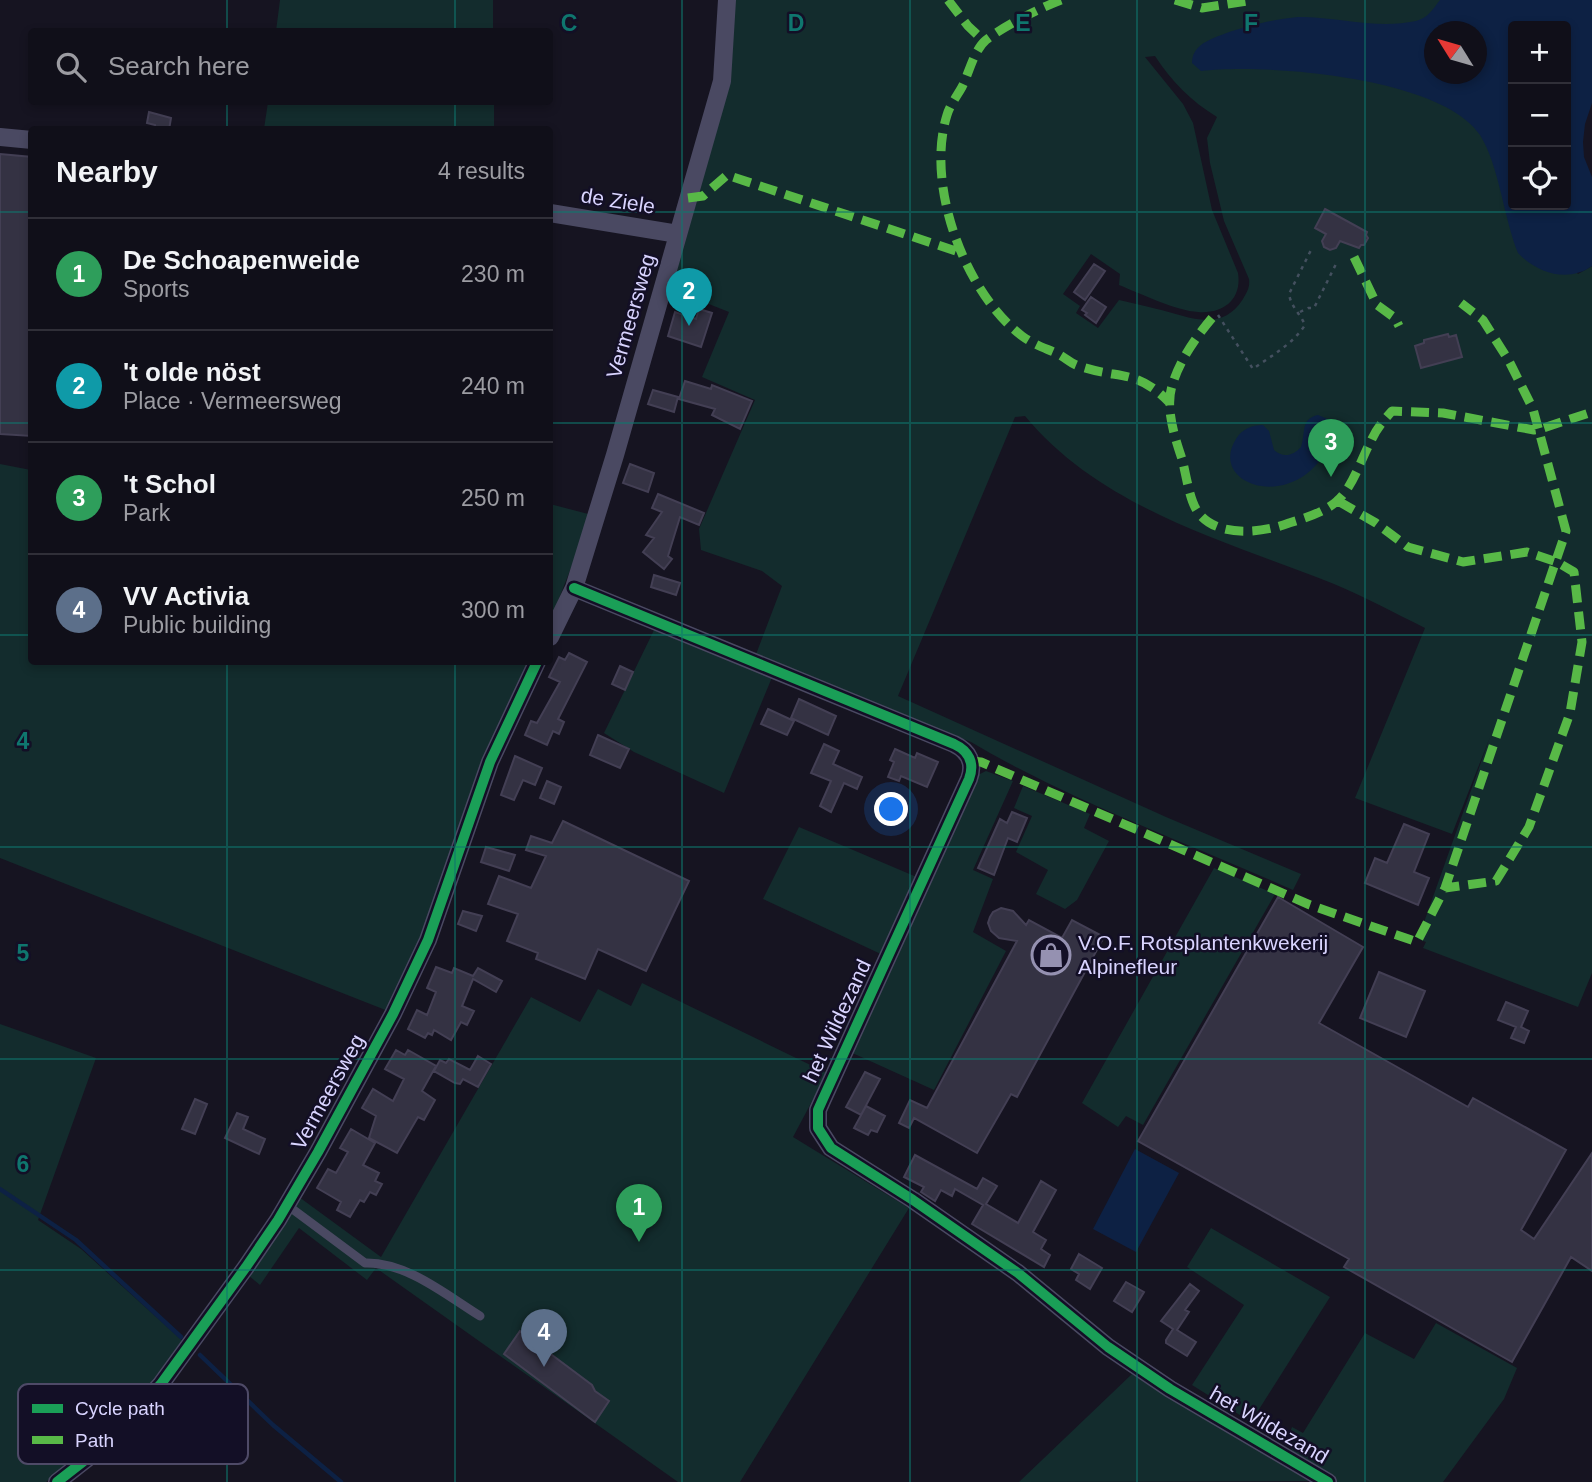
<!DOCTYPE html>
<meta charset="utf-8">
<style>
:root{--surface:#100f19;--page:#191822;--text:#f1f3f6;--muted:#9c9ca2;--line:#302f38;--accent:#9591b1}
body{margin:0;font-family:Arial,sans-serif;background:var(--page);color:var(--text)}
.controls{position:absolute;right:21px;top:21px;display:grid;overflow:hidden;border-radius:7px;box-shadow:0 4px 10px #0003}
.controls button{width:63px;height:63px;display:grid;place-items:center;padding:0;border:0;border-bottom:2px solid var(--line);background:var(--surface);color:var(--text);font:35px sans-serif}
.compass{position:absolute;left:1424px;top:21px;width:63px;height:63px;border-radius:50%;background:var(--surface);box-shadow:0 4px 10px #0003;rotate:307deg}
.you{position:absolute;left:892px;top:810px;width:24px;height:24px;margin:-18px;border:5px solid #fff;border-radius:50%;background:#1a73e8;box-shadow:0 0 0 10px #1a73e833}
.badge{display:grid;place-items:center;width:46px;height:46px;border-radius:50%;background:var(--accent);color:#fff;font-size:23px;font-weight:700}
.pin{position:absolute;translate:-50% -58px;filter:drop-shadow(0 2px 4px #0008)}
.pin::after{content:'';position:absolute;top:37px;width:24px;height:21px;background:inherit;clip-path:polygon(0 0,100% 0,50% 100%)}
.list{margin:0;padding:0;list-style:none}
h2{display:flex;justify-content:space-between;align-items:center;height:91px;margin:0;padding:0 28px;font-size:30px}
h2 small{font-size:23px;font-weight:400;color:var(--muted)}
.list li{display:grid;grid-template-columns:46px 1fr auto;gap:21px;align-items:center;box-sizing:border-box;height:112px;padding:0 28px;border-top:2px solid var(--line)}
.list b{display:block;font-size:26px;white-space:nowrap}
.list p{margin:0;font-size:23px;white-space:nowrap;color:var(--muted)}
.list em{font-size:23px;font-style:normal;color:var(--muted)}
.icon{flex:none;width:38px;height:38px;fill:none;stroke:currentColor;stroke-width:2;stroke-linecap:round;stroke-linejoin:round}
.map{position:relative;flex:none;width:1592px;height:1482px;overflow:hidden}
.search{position:absolute;background:var(--surface);box-shadow:0 4px 10px #0003;left:28px;top:28px;width:525px;height:77px;display:flex;align-items:center;gap:18px;box-sizing:border-box;padding:0 24px;border-radius:7px;color:var(--muted);font-size:26px}
.panel{position:absolute;background:var(--surface);box-shadow:0 4px 10px #0003;left:28px;top:126px;width:525px;height:539px;border-radius:7px}
.map>svg:first-child{display:block}
.green{fill:#132c2d;fill-rule:evenodd}
.water{fill:#0d2144;fill-rule:evenodd}
.lines{fill:none;stroke-linecap:round;stroke-linejoin:round}
.stream{stroke:#0d2144;stroke-width:4.5}
.building{fill:#343243;stroke:#433f54;stroke-width:2}
.path{stroke:#44505f;stroke-width:2.5;stroke-dasharray:3.5 5;stroke-linecap:butt}
.service{stroke:#4a4962;stroke-width:9}
.minor{stroke:#4a4962;stroke-width:18}
.quiet{stroke:#58b947;stroke-width:9;stroke-dasharray:18 9;stroke-linecap:butt}
.cycleway-casing{stroke:#130f26;stroke-width:15}
.cycleway{stroke:#1a9f57;stroke-width:10}
.grid{fill:none;stroke:#0f766e;stroke-width:2;stroke-opacity:0.55}
.labels{text-anchor:middle;stroke-width:5;stroke-linejoin:round;paint-order:stroke}
.street-label{font-size:21px;fill:#d9d4ff;stroke:#130f26}
.poi-label{font-size:21px;fill:#d9d4ff;stroke:#130f26;text-anchor:start}
.key{fill:#130f26;stroke:#4e4a67;stroke-width:2}
.key-label{font-size:19px;fill:#d9d4ff}
.grid-label{font-size:23px;text-anchor:middle;font-weight:bold;fill:#0f766e;stroke:#130f26;stroke-width:5;stroke-linejoin:round;paint-order:stroke}
</style>
<div class="map">
<svg width="1592" height="1482" viewBox="0 0 1592 1482">
<rect width="100%" height="100%" fill="#161421"/>
<!-- green -->
<path class="green" d="M280,0H493V31H276Z
M734,0H1453L1434,32V74H1463L1513,205L1578,274L1592,266V973L1578,1007L1423,948L1426,942L1418,939L1490,737L1452,834L1355,798L1425,628C1395,613 1365,597 1334,584C1226,541 1102,509 1025,416L1015,417L898,696L1166,817L1301,874L1293,890C1185,842 1072,802 971,742L755,657L782,586L762,571L701,550L699,529L755,400L702,377L729,312L671,289ZM1155,56C1172,82 1191,101 1217,117L1207,138L1210,163L1224,221L1249,279C1250,288 1247,292 1243,299C1221,334 1187,316 1157,309C1145,306 1132,303 1119,300L1098,328L1076,313L1080,306L1063,294L1091,254L1120,274L1119,285C1139,293 1177,311 1198,312C1224,314 1242,299 1238,273L1212,210L1193,123L1183,104L1145,57Z
M268,102H494V129H264Z
M0,464L31,470L32,662H530L422,937L388,1011L0,858Z
M550,504L592,515L550,621Z
M655,628L773,675L724,793L634,752L604,733Z
M986,771L1013,781L973,870L993,879L973,932L1006,951L934,1090L848,1051L978,775Z
M1023,786L1090,814L1084,828L1109,841L1077,900L1065,909L1036,894L1048,870L1016,852L1032,816L1014,808Z
M799,827L919,878L883,955L763,899Z
M1214,868L1275,894L1143,1125L1126,1116L1118,1127L1082,1103Z
M642,983L827,1073L793,1137L909,1208L740,1482H678L376,1268L367,1280L299,1228L260,1285L248,1275L299,1197L381,1257L531,997L580,1022L598,989L631,1006Z
M0,1024L96,1058L38,1220L81,1249L184,1342L133,1404L102,1435L46,1482H0Z
M1211,1228L1330,1297L1251,1422L1192,1385L1244,1305L1187,1267Z
M1436,1323L1517,1368L1504,1399L1443,1482H1337L1299,1459L1294,1453L1288,1444L1289,1435L1292,1427L1303,1433L1365,1333L1414,1359Z
M1132,1374L1310,1481L1019,1482Z"/>
<!-- water -->
<path class="water" d="M1440,0H1592V103L1585,124L1583,142L1584,157L1592,177V266C1568,283 1537,273 1518,253C1504,219 1499,165 1480,135C1442,77 1265,63 1201,71L1192,63C1192,55 1195,50 1201,45C1218,32 1282,16 1304,17C1342,18 1378,29 1416,21C1428,18 1433,9 1440,0ZM1513,26H1566V205H1513ZM1434,32H1476V74H1434Z
M1318,415L1330,420L1334,433C1306,518 1205,488 1236,439C1242,429 1252,425 1263,425L1269,431L1274,450C1283,458 1293,456 1301,447C1306,433 1300,419 1318,415Z
M1135,1149L1179,1173L1136,1252L1093,1229Z"/>
<g class="lines">
<!-- stream -->
<path class="stream" d="M0,1189L76,1240L181,1337
M200,1355L273,1425L341,1482"/>
</g>
<!-- building -->
<path class="building" d="M149,112L171,118L169,130H154L155,125L147,123Z
M0,154L32,157V436L0,434Z
M1325,209L1367,232L1366,235L1368,238L1364,245H1361L1359,248L1340,241L1336,248L1330,250L1324,247L1322,241L1326,234L1315,228Z
M1094,264L1105,271L1085,300L1074,292Z
M1091,297L1106,307L1096,323L1085,315L1087,313L1082,310Z
M699,309L712,313L701,347L668,336L675,312L696,319Z
M1448,334L1449,337L1456,335L1462,357L1421,368L1415,346L1424,343V340Z
M685,381L711,389L712,385L752,401L740,429L712,415L715,409L679,399Z
M653,390L678,397L674,412L648,404Z
M630,464L654,473L648,492L623,483Z
M658,494L704,513L699,525L680,517L668,556L672,559L664,569L643,552L654,538L646,535L662,512L652,508Z
M654,575L680,583L676,595L651,587Z
M569,653L587,662L558,719L564,722L559,734L553,731L547,745L525,735L531,721L537,723L560,682L549,677L559,657L565,660Z
M620,666L633,672L625,690L612,684Z
M799,699L836,716L828,735L791,718Z
M768,709L794,721L787,735L761,724Z
M598,735L629,749L620,768L590,755Z
M824,744L839,751L833,764L862,777L857,789L844,783L831,812L820,806L831,781L811,773Z
M895,749L915,758L917,753L938,762L927,787L901,776L899,781L888,777L894,762L890,760Z
M515,756L542,768L535,785L523,780L514,800L501,795Z
M547,781L561,787L554,804L540,798Z
M1012,812L1027,818L1017,842L1008,838L994,875L978,868L1000,819L1007,823Z
M563,821L689,881L646,971L598,949L585,979L536,959L538,953L507,941L518,914L488,904L499,876L531,888L546,856L526,850L531,836L552,843Z
M1404,824L1429,834L1414,872L1429,878L1418,905L1365,883L1375,858L1387,863Z
M486,847L515,855L509,871L481,862Z
M1278,897L1363,947L1319,1023L1468,1107L1473,1098L1566,1150L1521,1230L1534,1239L1592,1153V1271L1571,1257L1512,1362L1344,1267L1349,1259L1138,1141Z
M1001,908L1013,911L1026,925L1029,920L1062,938L1072,920L1104,937L1017,1097L1011,1094L977,1153L914,1118L909,1128L899,1123L910,1100L927,1108L1017,941L999,938L991,931L988,923L990,917L993,912Z
M463,911L482,916L476,931L458,924Z
M436,967L452,973L454,968L473,976L478,968L502,981L496,992L473,979L462,1006L474,1011L467,1025L461,1022L451,1040L434,1030L432,1035L428,1033L425,1038L408,1029L417,1010L427,1015L436,992L427,988Z
M1379,972L1425,991L1406,1037L1360,1018Z
M1506,1002L1528,1011L1521,1027L1529,1031L1524,1043L1511,1038L1516,1027L1498,1020Z
M396,1050L405,1055L408,1050L436,1066L422,1091L435,1100L424,1120L418,1117L397,1153L369,1138L376,1116L362,1108L373,1089L393,1101L404,1079L385,1069Z
M478,1056L491,1064L478,1087L463,1079L460,1084L455,1083L434,1071L440,1060L446,1063L449,1059L470,1070Z
M865,1072L880,1079L861,1115L846,1107Z
M195,1099L207,1104L195,1134L182,1129Z
M866,1106L885,1116L877,1132L871,1130L868,1135L854,1128Z
M237,1113L248,1117L243,1129L265,1139L259,1154L225,1138Z
M351,1129L375,1143L363,1165L379,1173L375,1181L382,1184L376,1195L370,1192L364,1202L360,1200L350,1217L337,1210L341,1202L317,1188L328,1169L336,1173L348,1152L340,1148Z
M915,1155L977,1189L983,1178L997,1186L986,1204L1018,1223L1041,1181L1056,1190L1033,1232L1046,1240L1041,1249L1050,1255L1044,1267L972,1224L983,1205L955,1189L952,1196L941,1190L935,1201L921,1192L924,1187L904,1177Z
M1079,1254L1102,1268L1090,1289L1076,1280L1079,1274L1071,1269Z
M1126,1282L1144,1292L1132,1312L1114,1301Z
M1190,1284L1199,1291L1185,1310L1189,1312L1177,1330L1196,1342L1187,1356L1166,1343V1340L1173,1329L1161,1321Z
M520,1331L592,1385L595,1391L609,1401L595,1422L504,1354Z"/>
<g class="lines">
<!-- path -->
<path class="path" d="M1300,312L1308,308H1314L1337,262
M1218,315L1253,369C1272,355 1292,345 1305,325C1300,313 1291,307 1289,294L1311,250"/>
<!-- service -->
<path class="service" d="M287,1205L365,1263C407,1262 446,1295 480,1316"/>
<!-- minor -->
<path class="minor" d="M0,137L32,140
M550,213L678,234
M574,588L954,744C969,751 975,763 969,779L822,1101L818,1110V1128L831,1148L913,1200L1018,1273L1108,1347L1170,1389L1328,1482
M550,637L574,588L615,455L722,81L727,0
M57,1482L107,1443L161,1384L246,1267L278,1220L318,1152L393,1014L428,940L490,762L537,662"/>
<!-- quiet -->
<path class="quiet" d="M948,0L968,26L984,41
M1061,0C1040,8 1004,26 986,40C974,50 969,73 962,87C957,96 950,105 947,115C925,185 965,293 1022,336C1034,345 1048,349 1060,355C1067,359 1072,364 1079,366C1120,380 1136,368 1170,403
M1175,0L1202,8L1253,0
M688,198L703,196L727,175L962,253
M1354,257L1377,305L1395,318L1399,326
M1212,318C1196,337 1179,361 1172,386C1165,408 1175,438 1182,459C1186,474 1189,497 1196,509C1213,539 1263,533 1289,523C1305,518 1325,512 1337,501C1353,487 1361,459 1371,441C1376,429 1384,420 1392,411L1443,413L1534,430L1540,429L1592,412
M1338,501L1376,523L1408,547L1463,562L1527,552L1557,562L1574,572L1582,642L1570,713L1529,827L1496,881L1445,888
M971,761L981,762L1310,905L1417,942L1445,888L1566,531L1533,409L1509,361L1483,320L1461,303"/>
<defs>
<path id="cycleway" d="M574,588L954,744C969,751 975,763 969,779L822,1101L818,1110V1128L831,1148L913,1200L1018,1273L1108,1347L1170,1389L1328,1482
M57,1482L107,1443L161,1384L246,1267L278,1220L318,1152L393,1014L428,940L490,762L537,662"/>
</defs>
<!-- cycleway casing -->
<use href="#cycleway" class="cycleway-casing"/>
<!-- cycleway -->
<use href="#cycleway" class="cycleway"/>
</g>
<!-- grid -->
<path class="grid" d="M227,0V32M455,0V32M682,0V1482M910,0V1482M1137,0V1482M1365,0V1482M227,102V130M455,102V130M0,212H32M550,212H1592M0,423H32M550,423H1592M0,635H32M550,635H1592M227,662V1482M455,662V1482M0,847H1592M0,1059H1592M0,1270H1592"/>
<!-- icons -->
<defs>
<symbol id="shop-ring" viewBox="-11 -11 22 22"><circle r="9.5" fill="#130f26" stroke="#9591b1" stroke-width="1.5"/><path d="M-5-2.5h2.3a2.7 3.5 0 0 1 5.4 0H5L5.5 6h-11ZM-1.5-2.5h3a1.5 2.3 0 0 0-3 0Z" fill="#9591b1"/></symbol>
</defs>
<g fill-rule="evenodd">
<use href="#shop-ring" x="1029" y="933" width="44" height="44"/>
</g>
<g class="labels">
<!-- street labels -->
<g class="street-label">
<text transform="translate(618 201) rotate(9)" y="7">de Ziele</text>
<text transform="translate(631 316) rotate(-74)" y="7">Vermeersweg</text>
<text transform="translate(837 1021) rotate(-65)" y="7">het Wildezand</text>
<text transform="translate(328 1092) rotate(-61)" y="7">Vermeersweg</text>
<text transform="translate(1269 1425) rotate(30)" y="7">het Wildezand</text>
</g>
<!-- poi labels -->
<g class="poi-label">
<text x="1078" y="950">V.O.F. Rotsplantenkwekerij<tspan x="1078" dy="24">Alpinefleur</tspan></text>
</g>
</g>
<!-- legend -->
<rect x="18" y="1384" width="230" height="80" rx="10" class="key"/>
<rect x="32" y="1404" width="31" height="9" fill="#1a9f57"/>
<rect x="32" y="1436" width="31" height="8" fill="#58b947"/>
<g class="key-label">
<text x="75" y="1415">Cycle path</text>
<text x="75" y="1447">Path</text>
</g>
<g class="grid-label">
<text x="569" y="31">C</text>
<text x="796" y="31">D</text>
<text x="1023" y="31">E</text>
<text x="1251" y="31">F</text>
<text x="23" y="749">4</text>
<text x="23" y="961">5</text>
<text x="23" y="1172">6</text>
</g>
</svg>
<div class="controls">
<button>+</button>
<button>−</button>
<button><svg class="icon" aria-label="locate" viewBox="0 0 24 24"><circle cx="12" cy="12" r="6"/><path d="M12 2v4M12 18v4M2 12h4M18 12h4"/></svg></button>
</div>
<svg class="compass" viewBox="-18 -18 36 36"><path d="M0-13l5 13h-10z" fill="#e53935"/><path d="M0 13l5-13h-10z" fill="#9c9ca2"/></svg>
<div class="you"></div>
<div class="pin badge" style="left:639px;top:1242px;background:#2e9e5b">1</div>
<div class="pin badge" style="left:689px;top:326px;background:#0f9aa8">2</div>
<div class="pin badge" style="left:1331px;top:477px;background:#2e9e5b">3</div>
<div class="pin badge" style="left:544px;top:1367px;background:#5c6f8a">4</div>
<div class="search"><svg class="icon" aria-label="search" viewBox="0 0 24 24"><circle cx="10" cy="10" r="6"/><path d="M15 15l6 6"/></svg>Search here</div>
<section class="panel">
<h2>Nearby<small>4 results</small></h2>
<ul class="list">
<li><span class="badge" style="background:#2e9e5b">1</span><div><b>De Schoapenweide</b><p>Sports</p></div><em>230 m</em></li>
<li><span class="badge" style="background:#0f9aa8">2</span><div><b>'t olde nöst</b><p>Place · Vermeersweg</p></div><em>240 m</em></li>
<li><span class="badge" style="background:#2e9e5b">3</span><div><b>'t Schol</b><p>Park</p></div><em>250 m</em></li>
<li><span class="badge" style="background:#5c6f8a">4</span><div><b>VV Activia</b><p>Public building</p></div><em>300 m</em></li>
</ul>
</section>
</div>
